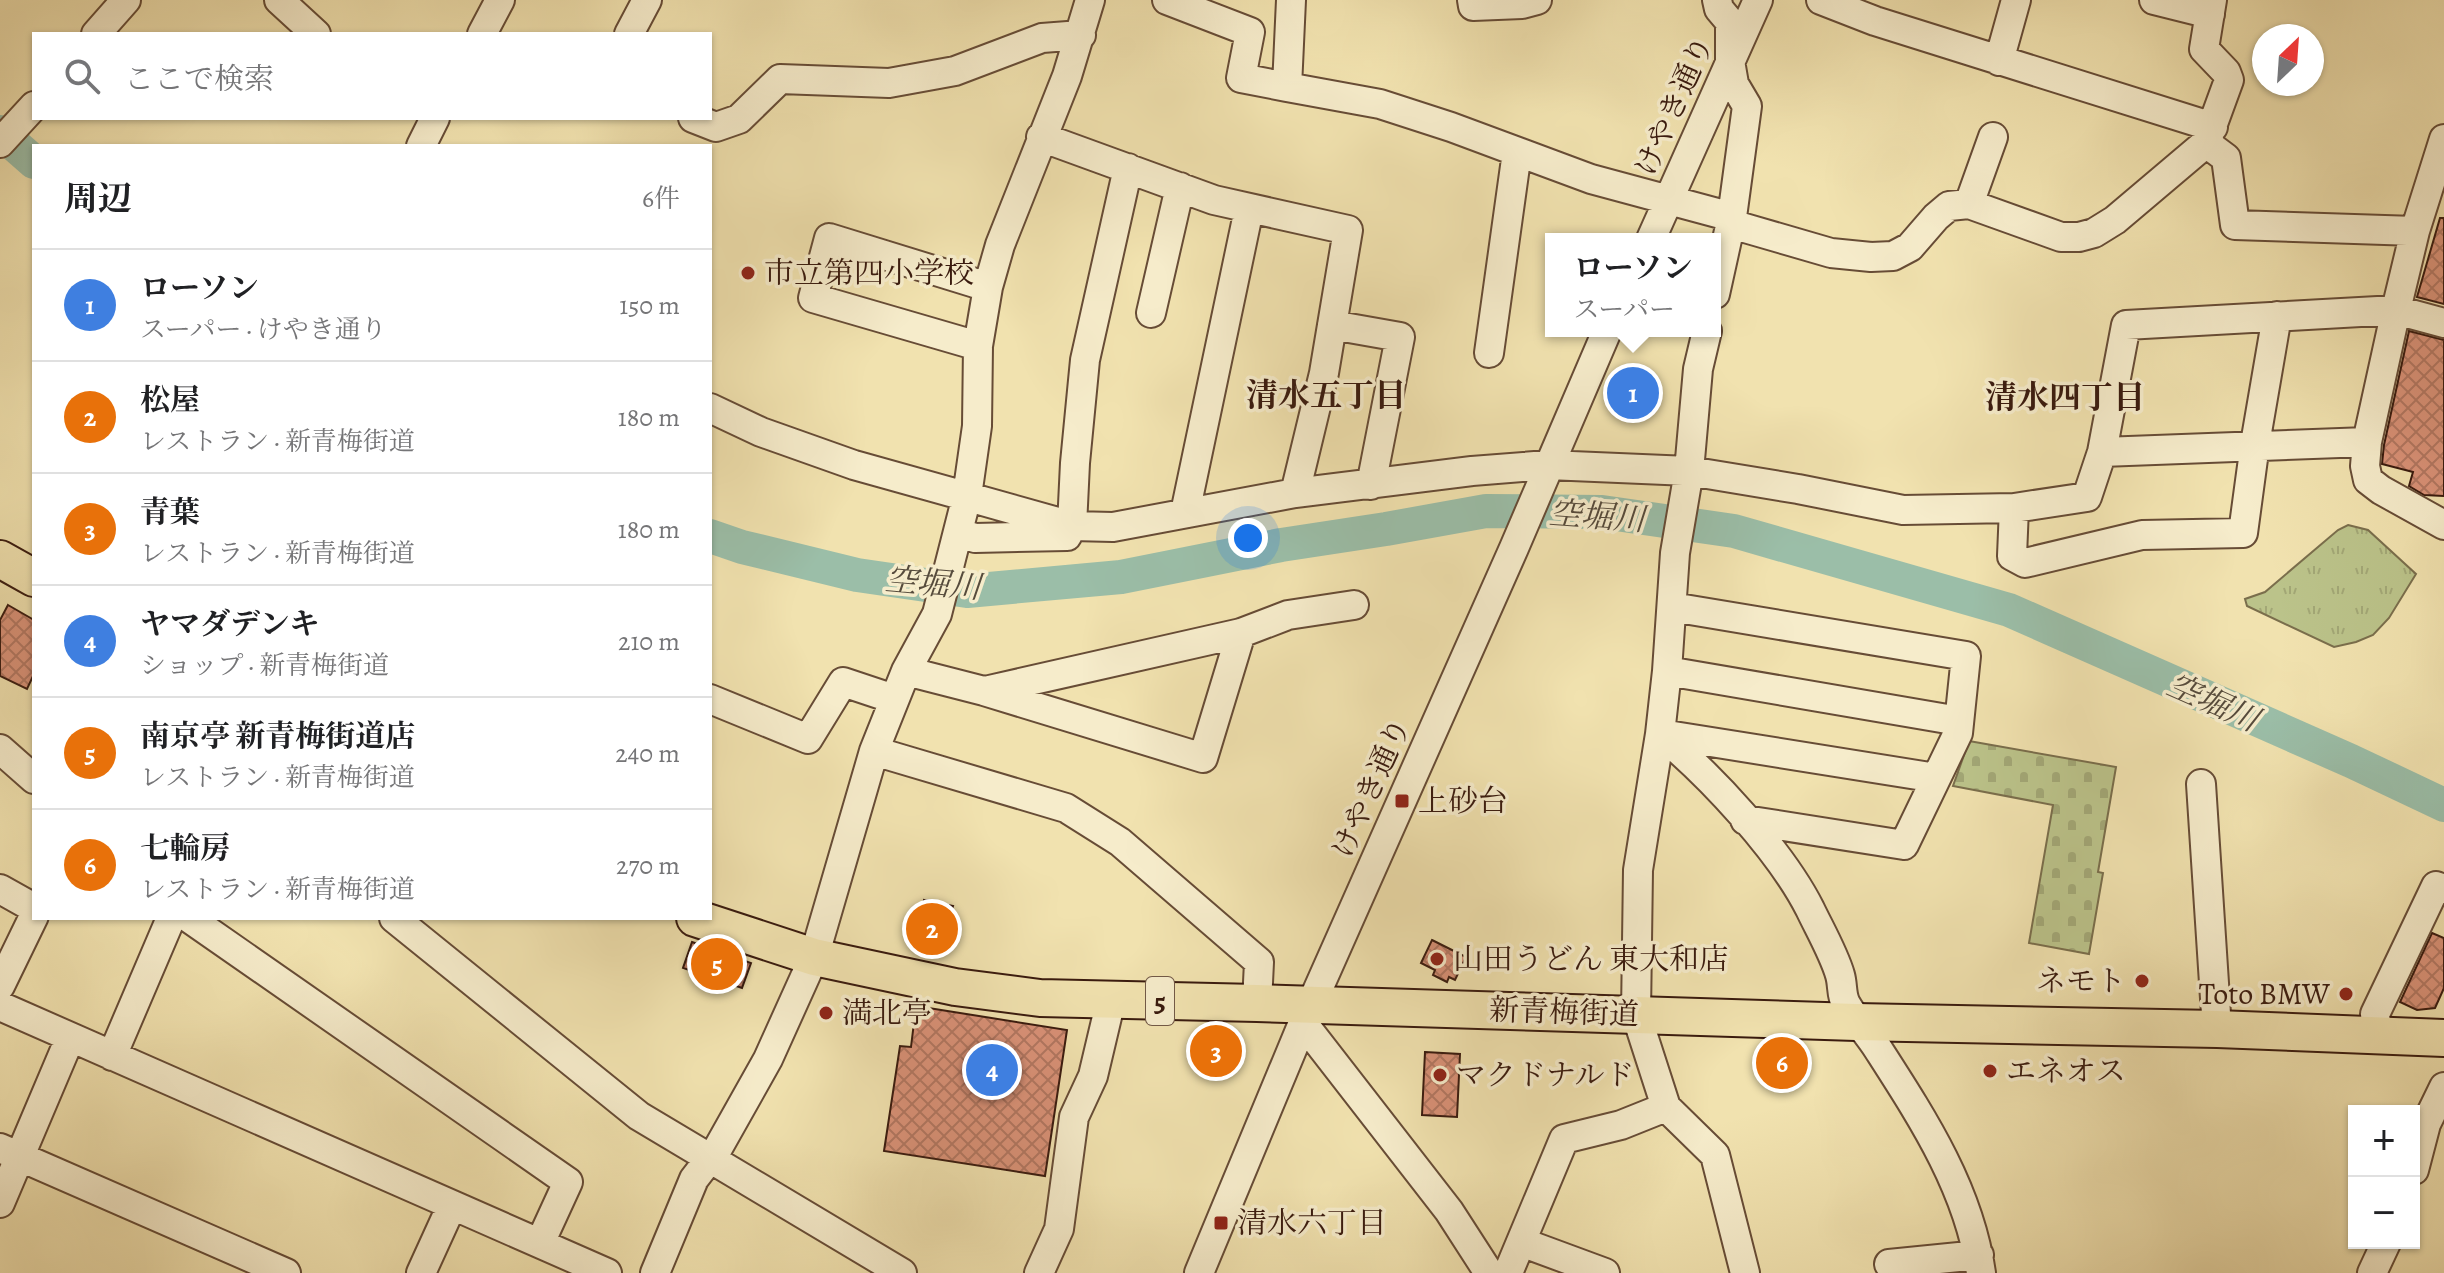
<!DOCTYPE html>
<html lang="ja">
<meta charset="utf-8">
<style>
:root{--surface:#fff;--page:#f2f2f2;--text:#202124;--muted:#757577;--line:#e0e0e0;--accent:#d93025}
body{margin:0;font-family:Alegreya,"Noto Serif JP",serif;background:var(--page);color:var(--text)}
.controls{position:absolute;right:24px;bottom:24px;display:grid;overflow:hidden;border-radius:0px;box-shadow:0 2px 6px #0004}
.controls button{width:72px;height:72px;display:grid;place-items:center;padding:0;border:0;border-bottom:2px solid var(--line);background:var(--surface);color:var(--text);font:40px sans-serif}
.compass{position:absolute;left:2252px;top:24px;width:72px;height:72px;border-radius:50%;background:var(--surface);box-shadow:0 2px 6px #0004;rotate:25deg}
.you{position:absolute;left:1248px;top:538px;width:28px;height:28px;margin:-20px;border:6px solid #fff;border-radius:50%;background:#1a73e8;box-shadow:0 0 0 12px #1a73e833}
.badge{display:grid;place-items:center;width:52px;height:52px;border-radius:50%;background:var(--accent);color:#fff;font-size:26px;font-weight:700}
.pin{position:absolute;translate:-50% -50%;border:4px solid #fff;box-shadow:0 2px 8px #0006}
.popup{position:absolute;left:1545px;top:233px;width:176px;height:104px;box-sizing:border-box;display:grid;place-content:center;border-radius:0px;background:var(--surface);filter:drop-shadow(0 2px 6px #0005);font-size:26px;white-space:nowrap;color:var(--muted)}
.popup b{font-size:30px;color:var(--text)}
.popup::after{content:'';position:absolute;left:50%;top:100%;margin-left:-16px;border:16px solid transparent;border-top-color:var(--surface)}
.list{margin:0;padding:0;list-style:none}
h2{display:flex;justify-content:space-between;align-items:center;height:104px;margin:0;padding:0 32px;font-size:34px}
h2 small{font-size:26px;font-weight:400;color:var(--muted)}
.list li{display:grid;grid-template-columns:52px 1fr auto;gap:24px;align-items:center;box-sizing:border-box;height:112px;padding:0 32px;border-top:2px solid var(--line)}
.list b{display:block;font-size:30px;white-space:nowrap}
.list p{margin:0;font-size:26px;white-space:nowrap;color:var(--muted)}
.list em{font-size:26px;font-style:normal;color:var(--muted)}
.icon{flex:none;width:44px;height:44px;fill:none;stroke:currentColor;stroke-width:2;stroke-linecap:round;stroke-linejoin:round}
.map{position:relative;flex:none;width:2444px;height:1273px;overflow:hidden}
.search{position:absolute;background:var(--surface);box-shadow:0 2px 6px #0004;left:32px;top:32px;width:680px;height:88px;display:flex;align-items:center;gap:20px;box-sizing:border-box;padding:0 28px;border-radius:0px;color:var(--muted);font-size:30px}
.panel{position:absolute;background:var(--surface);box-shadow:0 2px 6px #0004;left:32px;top:144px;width:680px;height:776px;border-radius:0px}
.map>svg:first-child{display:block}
.grass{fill:url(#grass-tufts);stroke:#7a6e4c;stroke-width:2}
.cemetery{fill:url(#cemetery-stones);stroke:#7a6e4c;stroke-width:2}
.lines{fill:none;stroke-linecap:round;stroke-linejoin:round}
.river{stroke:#9bbea8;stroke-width:34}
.building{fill:url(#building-cross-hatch);stroke:#391a0e;stroke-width:2}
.minor-casing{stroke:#674c36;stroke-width:32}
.major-casing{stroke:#391a0e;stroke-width:40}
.minor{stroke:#f6eccb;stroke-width:28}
.major{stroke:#f1e2af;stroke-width:36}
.poi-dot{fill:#8f2418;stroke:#f6eccb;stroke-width:3}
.labels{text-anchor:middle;stroke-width:7;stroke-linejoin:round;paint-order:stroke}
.shield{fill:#f6eccb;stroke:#725947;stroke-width:2}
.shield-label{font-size:28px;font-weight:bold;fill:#391a0e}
.street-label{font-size:30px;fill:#391a0e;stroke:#f6eccb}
.poi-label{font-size:30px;fill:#391a0e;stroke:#f6eccb;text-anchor:start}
.neighbourhood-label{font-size:32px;font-weight:bold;fill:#391a0e;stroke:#f6eccb}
.water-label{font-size:32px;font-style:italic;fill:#564b3c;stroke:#f6eccb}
</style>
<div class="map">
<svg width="2444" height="1273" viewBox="0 0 2444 1273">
<defs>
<pattern id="grass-tufts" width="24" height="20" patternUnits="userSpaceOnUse" patternTransform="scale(2)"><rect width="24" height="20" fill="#bbc38a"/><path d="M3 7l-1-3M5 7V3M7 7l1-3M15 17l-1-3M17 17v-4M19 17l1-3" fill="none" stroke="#a2a776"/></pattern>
<pattern id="cemetery-stones" width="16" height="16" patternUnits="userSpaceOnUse" patternTransform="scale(2)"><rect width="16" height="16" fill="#bbc38a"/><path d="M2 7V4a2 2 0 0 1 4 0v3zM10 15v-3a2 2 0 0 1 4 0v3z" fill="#a2a776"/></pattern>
<pattern id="building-cross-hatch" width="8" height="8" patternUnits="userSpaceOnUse" patternTransform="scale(2)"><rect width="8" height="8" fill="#d99177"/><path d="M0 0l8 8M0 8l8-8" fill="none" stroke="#b17660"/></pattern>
</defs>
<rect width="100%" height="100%" fill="#f1e2af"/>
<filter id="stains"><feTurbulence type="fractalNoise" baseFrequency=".0025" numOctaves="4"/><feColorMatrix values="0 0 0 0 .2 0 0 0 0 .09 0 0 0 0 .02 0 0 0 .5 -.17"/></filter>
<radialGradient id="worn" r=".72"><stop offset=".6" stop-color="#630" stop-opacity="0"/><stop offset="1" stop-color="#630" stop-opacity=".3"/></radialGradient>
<!-- grass -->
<path class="grass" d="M2348,525L2368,530L2416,574L2389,618L2373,635L2356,642L2334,647L2247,606L2245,599L2265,592L2338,530Z"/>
<!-- cemetery -->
<path class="cemetery" d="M1969,741L2116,767L2098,872L2103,873L2089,954L2029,943L2053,805L1953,786Z"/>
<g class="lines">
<!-- river -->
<path class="river" d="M0,132L34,162
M710,536L742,547L857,575L967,591L1121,577L1281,545L1386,529L1486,511L1602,512L1734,531L2009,610L2351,761L2444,805"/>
</g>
<!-- building -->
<path class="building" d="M2440,218H2444V304L2417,297Z
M2409,331L2444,340V496L2424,495L2409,486L2413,472L2382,464L2384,445Z
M8,605L34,620V674L27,689L0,676V620Z
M924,900L953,906L937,955L913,949Z
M2432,933L2444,938V988L2435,1008L2417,1010L2400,1002Z
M1432,940L1466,957L1455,980L1449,977L1447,982L1433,975L1435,970L1421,963Z
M692,942L751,963L742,988L683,968Z
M916,1006L1067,1030L1045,1176L884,1151L900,1046L911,1047Z
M1425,1052L1460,1054L1457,1117L1422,1115Z"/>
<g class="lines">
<defs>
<path id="minor" d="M279,0L316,34
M1167,0L1250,32L1241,78L1287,87
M1291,0L1287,87L1380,104L1451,127L1591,179L1732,217
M1472,0L1473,6L1522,4L1537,0
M1821,0L1875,21L2213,127
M2154,0L2210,14
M96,34L126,0
M482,34L500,0
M629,34L647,0
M1999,61L2016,0
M693,118L716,127L739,119L780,79L889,83L955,71L1042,38L1081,35
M1041,137L1214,200L1348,230L1324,373L1295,493
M2444,139L2415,231L2396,310L2367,442L2365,466L2368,480L2381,490L2444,525
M0,143L34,106
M2206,143L2226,158L2235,225L2415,231
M421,146L435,118
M1969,204L1993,137
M1731,224L1831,253L1871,257L1893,256L1910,247L1936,217L1949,206L1969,204L2061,237H2079L2094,233L2115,220L2206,143L2229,80L2226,72L2204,49L2212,0
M1651,239L1758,0
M1715,294L1732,217L1747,106L1734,84L1730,61V22L1719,9L1717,0
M1151,313L1180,187
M1332,325L1400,337L1371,485
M1707,331L1698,369L1689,471L1675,553L1667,671L1660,734L1638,870L1636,1014L1666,1107L1715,1155L1745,1273
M978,346L813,298L829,238L988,287
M1489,353L1517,152
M710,408L761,432L854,465L1072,526L1075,463L1085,360L1128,168
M2102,452L2367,442
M2014,508L2012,556L2025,563L2142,535L2243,533L2255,444L2277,316
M1185,513L1249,209
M958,533L975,538L1067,536L1072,526L1113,527L1295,493L1472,471L1548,465L1689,471L1798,489L1903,510L2014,508L2087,497L2102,452L2126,325L2396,310L2444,323
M1672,607L1966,656L1958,733L1904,845L1745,820
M906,671L984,691L1203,758L1241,633
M1667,671L1959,721
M985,691L1241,633L1288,615L1354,605
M710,699L808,739L843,682L894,699
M1660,734C1710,775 1780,850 1810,909C1819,928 1834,954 1840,975C1843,985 1841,995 1846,1004C1855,1020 1868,1033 1878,1049C1923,1119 1969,1189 1981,1273
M1661,734L1936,778
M0,749L34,779
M874,751L1066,808L1120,842L1259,962L1257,1003
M2201,784L2217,1029
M0,889L34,908
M189,918L568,1182L540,1243
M394,918L639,1116L902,1273
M0,986L34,916
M0,1006L607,1273
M1303,1023L1449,1211L1489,1273
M2377,1035L2375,1014L2436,886L2444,889
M112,1056L171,918
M0,1148L286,1273
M2414,1170L2426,1124L2444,1087
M0,1203L70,1038
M1521,1242L1605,1273
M1889,1264L1979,1255
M421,1273L452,1205
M655,1273L694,1179L718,1148L768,1059L814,957L874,751L906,671L937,614L967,496L977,426L978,346L988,287L1000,245L1067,76L1090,0
M1039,1273L1059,1229L1074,1117L1093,1076L1111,1000
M1199,1273L1303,1023L1514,548L1607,331
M1508,1273L1564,1139L1621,1125L1666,1107
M2372,1273L2386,1243"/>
<path id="major" d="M0,559L34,578
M695,918L814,957L955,987L1040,998L1257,1003L1856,1022L2217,1029L2444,1038"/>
</defs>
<!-- minor casing -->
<use href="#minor" class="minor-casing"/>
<!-- major casing -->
<use href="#major" class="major-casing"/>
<!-- minor -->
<use href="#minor" class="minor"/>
<!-- major -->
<use href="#major" class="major"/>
</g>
<!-- markers -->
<g class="poi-dot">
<circle cx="748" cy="273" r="8"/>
<rect x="1394" y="793" width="16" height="16" rx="4"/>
<circle cx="1437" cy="959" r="8"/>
<circle cx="2142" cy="981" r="8"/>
<circle cx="2346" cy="994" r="8"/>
<circle cx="826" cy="1013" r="8"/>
<circle cx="1990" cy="1071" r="8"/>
<circle cx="1440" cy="1075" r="8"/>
<rect x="1213" y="1215" width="16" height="16" rx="4"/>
</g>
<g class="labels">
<!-- shield labels -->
<rect class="shield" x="1146" y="977" width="28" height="48" rx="6"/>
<g class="shield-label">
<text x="1160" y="1011">5</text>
</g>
<!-- street labels -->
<g class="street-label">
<text transform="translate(1674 106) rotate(-66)" y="10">けやき通り</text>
<text transform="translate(1371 788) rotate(-66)" y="10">けやき通り</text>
<text transform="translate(1564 1012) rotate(2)" y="10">新青梅街道</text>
</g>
<!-- poi labels -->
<g class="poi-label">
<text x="764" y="283">市立第四小学校</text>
<text x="1418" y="811">上砂台</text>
<text x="1453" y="969">山田うどん 東大和店</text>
<text x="2126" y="991" text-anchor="end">ネモト</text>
<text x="2330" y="1004" text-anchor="end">Toto BMW</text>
<text x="842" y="1023">満北亭</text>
<text x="2006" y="1081">エネオス</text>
<text x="1456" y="1085">マクドナルド</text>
<text x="1237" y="1233">清水六丁目</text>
</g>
<!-- neighbourhood labels -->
<g class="neighbourhood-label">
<text x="1326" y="406">清水五丁目</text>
<text x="2065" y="408">清水四丁目</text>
</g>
<!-- water labels -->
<g class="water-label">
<text transform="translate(1597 516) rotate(4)" y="11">空堀川</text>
<text transform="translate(933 583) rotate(5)" y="11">空堀川</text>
<text transform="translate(2213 702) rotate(24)" y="11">空堀川</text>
</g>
</g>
<rect width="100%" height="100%" filter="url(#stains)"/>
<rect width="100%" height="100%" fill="url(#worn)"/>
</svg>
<div class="controls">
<button>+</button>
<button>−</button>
</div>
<svg class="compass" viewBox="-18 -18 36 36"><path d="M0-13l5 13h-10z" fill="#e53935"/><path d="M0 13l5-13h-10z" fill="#757577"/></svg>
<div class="you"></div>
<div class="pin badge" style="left:1633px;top:393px;background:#3f7fe0">1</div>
<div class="popup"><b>ローソン</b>スーパー</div>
<div class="pin badge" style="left:932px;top:929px;background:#e8710a">2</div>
<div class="pin badge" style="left:1216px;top:1051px;background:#e8710a">3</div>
<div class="pin badge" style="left:992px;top:1070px;background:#3f7fe0">4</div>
<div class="pin badge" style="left:717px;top:964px;background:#e8710a">5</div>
<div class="pin badge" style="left:1782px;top:1063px;background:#e8710a">6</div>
<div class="search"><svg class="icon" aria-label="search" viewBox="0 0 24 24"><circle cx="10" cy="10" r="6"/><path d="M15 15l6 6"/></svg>ここで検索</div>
<section class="panel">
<h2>周辺<small>6件</small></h2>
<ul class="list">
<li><span class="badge" style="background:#3f7fe0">1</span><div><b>ローソン</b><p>スーパー · けやき通り</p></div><em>150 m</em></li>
<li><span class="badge" style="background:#e8710a">2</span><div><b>松屋</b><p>レストラン · 新青梅街道</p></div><em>180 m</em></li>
<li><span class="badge" style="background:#e8710a">3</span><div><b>青葉</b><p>レストラン · 新青梅街道</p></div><em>180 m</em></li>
<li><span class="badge" style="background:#3f7fe0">4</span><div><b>ヤマダデンキ</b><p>ショップ · 新青梅街道</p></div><em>210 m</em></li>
<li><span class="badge" style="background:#e8710a">5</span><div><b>南京亭 新青梅街道店</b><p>レストラン · 新青梅街道</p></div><em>240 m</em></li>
<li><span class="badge" style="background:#e8710a">6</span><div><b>七輪房</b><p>レストラン · 新青梅街道</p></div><em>270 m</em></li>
</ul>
</section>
</div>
